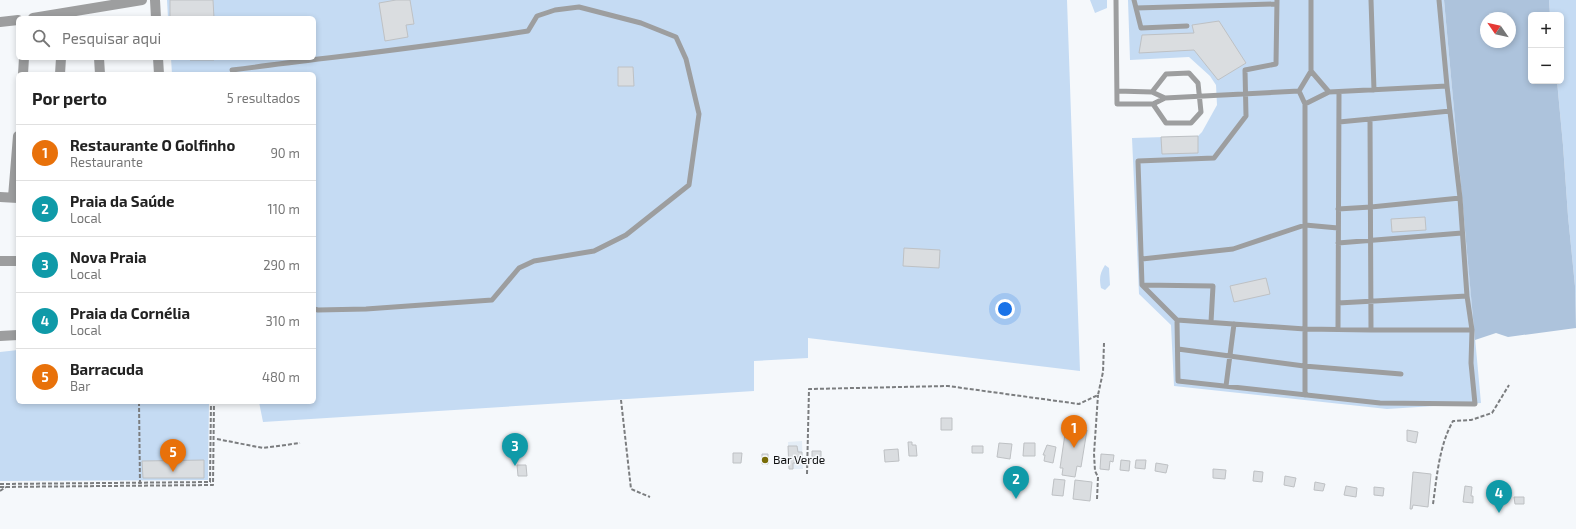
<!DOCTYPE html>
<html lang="pt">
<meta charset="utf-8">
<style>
:root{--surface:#fff;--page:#f2f2f2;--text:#222;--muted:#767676;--line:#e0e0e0;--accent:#db2777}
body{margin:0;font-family:"Exo 2",sans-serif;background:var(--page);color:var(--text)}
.controls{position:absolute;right:12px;top:12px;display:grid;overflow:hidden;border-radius:6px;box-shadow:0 2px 6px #0003}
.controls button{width:36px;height:36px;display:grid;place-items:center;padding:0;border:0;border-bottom:1px solid var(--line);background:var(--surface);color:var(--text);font:20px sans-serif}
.compass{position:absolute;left:1480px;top:12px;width:36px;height:36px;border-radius:50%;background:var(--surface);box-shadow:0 2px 6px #0003;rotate:304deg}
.you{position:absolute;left:1005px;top:309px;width:14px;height:14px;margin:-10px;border:3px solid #fff;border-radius:50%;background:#1a73e8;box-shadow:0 0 0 6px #1a73e833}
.badge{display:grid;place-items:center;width:26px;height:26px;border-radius:50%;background:var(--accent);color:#fff;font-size:13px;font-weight:700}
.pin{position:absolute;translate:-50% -33px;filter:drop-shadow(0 1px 2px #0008)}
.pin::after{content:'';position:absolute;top:21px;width:14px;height:12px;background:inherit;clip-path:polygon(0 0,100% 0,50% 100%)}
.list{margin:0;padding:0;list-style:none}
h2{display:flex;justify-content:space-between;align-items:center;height:52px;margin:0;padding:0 16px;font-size:17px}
h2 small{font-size:13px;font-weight:400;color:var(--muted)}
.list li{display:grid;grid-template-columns:26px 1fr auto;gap:12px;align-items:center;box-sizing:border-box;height:56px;padding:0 16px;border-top:1px solid var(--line)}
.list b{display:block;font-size:15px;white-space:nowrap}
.list p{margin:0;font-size:13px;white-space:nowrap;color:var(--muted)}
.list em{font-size:13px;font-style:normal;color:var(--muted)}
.icon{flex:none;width:22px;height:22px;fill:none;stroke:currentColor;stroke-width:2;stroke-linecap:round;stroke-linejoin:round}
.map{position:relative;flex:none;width:1576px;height:529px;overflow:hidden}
.search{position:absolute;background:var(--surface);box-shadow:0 2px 6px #0003;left:16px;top:16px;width:300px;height:44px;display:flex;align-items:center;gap:10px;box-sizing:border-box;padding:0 14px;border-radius:6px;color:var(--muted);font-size:15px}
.panel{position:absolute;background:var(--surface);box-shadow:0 2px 6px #0003;left:16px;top:72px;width:300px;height:332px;border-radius:6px}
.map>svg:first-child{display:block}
.built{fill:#e4edf6}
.green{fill:#c5dbf3}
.forest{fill:#adc3dc;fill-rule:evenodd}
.building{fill:#dadde0;stroke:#bec1c4}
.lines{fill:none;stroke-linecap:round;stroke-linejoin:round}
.path{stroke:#7b7d7f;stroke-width:2;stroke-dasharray:4 2;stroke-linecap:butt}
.service{stroke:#9d9e9f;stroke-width:5}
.minor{stroke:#9d9e9f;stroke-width:10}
.poi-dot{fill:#786c07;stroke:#f5f8fb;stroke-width:1.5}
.labels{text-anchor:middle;stroke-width:3;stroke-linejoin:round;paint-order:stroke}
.poi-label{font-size:12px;fill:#0e0f10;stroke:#f5f8fb;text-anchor:start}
</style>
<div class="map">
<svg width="1576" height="529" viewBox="0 0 1576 529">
<rect width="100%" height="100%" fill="#f5f8fb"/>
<!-- built -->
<path class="built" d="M802,441L803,469H789L788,442Z"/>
<!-- green -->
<path class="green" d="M167,0H1067L1080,371L808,338V358L754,361V391L263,422L259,402H314V74H172L171,58H314V18H168Z
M1090,0H1107V8L1095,13Z
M1128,0H1444L1481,403L1387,409L1174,386L1171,325L1139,294L1132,138L1198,136L1202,132L1217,105L1216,85L1210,76L1189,57L1130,60Z
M1549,0H1576V328L1575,286L1568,216L1563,145L1557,81H1561V15H1550Z
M1105,265L1109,268L1110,285L1105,290L1101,288C1099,278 1100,273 1105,265Z
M18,350V402H209L208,480L0,481V352Z"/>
<!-- forest -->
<path class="forest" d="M1444,0H1549L1550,15H1531V81H1557L1563,145L1568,216L1575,286L1576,328L1508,337L1496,333L1475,340ZM1486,18H1510V42H1486Z"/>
<!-- building -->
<path class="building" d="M170,0H213L214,18H170Z
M396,0H410L414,24L406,25L408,37L385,41L379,3Z
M1219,21L1246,63L1218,80L1194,50L1139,53L1142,35L1194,33L1192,25Z
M190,58H214V60H190Z
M618,67H633L634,86H618Z
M1198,136V153L1162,154L1161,137Z
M1425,217L1426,230L1392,232L1391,219Z
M904,248L940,250L939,268L903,266Z
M1266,278L1270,294L1234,302L1230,286Z
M941,418H952V430H941Z
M1066,427L1087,430L1081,467L1077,466L1075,477L1062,475L1063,468H1060Z
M1407,430L1418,432L1416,443L1407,441Z
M908,442H912V445H916L917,456H909Z
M999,443L1012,444L1010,459L997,457Z
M1024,443H1035V456H1023Z
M1047,445L1056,447L1053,463L1044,461L1045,455H1043Z
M788,446H797L798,452H802V456H798V463H793V469H789Z
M972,446H983V453H972Z
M898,449L899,461L885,462L884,450Z
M812,451H821V459H812Z
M733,453H742L741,463H733Z
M762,454H768V464H762Z
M1101,454L1114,455L1113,462L1110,461L1109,470L1100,469Z
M204,460V478H143L142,461Z
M1121,460L1130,461L1129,471L1120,470Z
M1136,460H1146L1145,469L1135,468Z
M1156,463L1168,465L1166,473L1155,471Z
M517,465H526L527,476H518Z
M1213,469L1226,470L1225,479L1213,478Z
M1254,471L1263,472L1262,482L1253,481Z
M1413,472L1431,474L1428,507L1413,505L1412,509H1410Z
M1285,476L1296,478L1294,487L1284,485Z
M1054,479L1065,480L1063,496L1052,495Z
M1075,480L1092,482L1090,501L1073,499Z
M1315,482L1325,484L1323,491L1314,490Z
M1346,486L1357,488L1356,497L1344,495Z
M1465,486L1472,487L1471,496H1473V503L1463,502Z
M1374,487L1384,488L1383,496L1374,495Z
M1490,492L1499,493V503L1490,502Z
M1514,497H1524V504H1515Z"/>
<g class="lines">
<!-- path -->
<path class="path" d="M621,400L631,489L650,497
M139,402L140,485
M217,439L263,448L300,443
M807,474L809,389L948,386L1079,404L1098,395L1103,372L1104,343
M0,484L210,482L211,402
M0,487L213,485L214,402
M0,491L6,487
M1097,499L1098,477L1095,471L1094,454L1098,395
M1433,504C1437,476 1439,446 1453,421L1471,420L1492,413L1509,385"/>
<!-- service -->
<path class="service" d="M1116,0L1117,104H1153L1166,123H1191L1201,112L1198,83L1189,73L1166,74L1152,92L1117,91
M1134,0L1141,28L1187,26
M1277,0L1276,64L1245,70L1246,116L1214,158L1138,161L1142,285L1177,320L1178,381L1380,403L1475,404L1471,363L1472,330L1467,296L1460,198L1447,86L1439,0
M1311,0V71
M1371,0L1374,90
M1136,8L1276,4
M232,70C331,57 430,47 528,31L537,16L555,10L579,7L641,23L676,37L686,59L699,114L689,185L626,235L594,251L534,261L519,268L492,300L366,309L318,310L314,309
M1311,71L1329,92L1305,104L1299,91Z
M1152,92L1165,98
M1329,92L1447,86
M1153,104L1165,98L1299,91
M1339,122L1370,119
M1338,209L1371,207L1460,198
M1338,243L1462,233
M1142,259L1233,249L1305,225L1338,228
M1142,285L1213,286L1211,322
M1338,303L1467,296
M1177,320L1305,329L1371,330H1472
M1338,329L1339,92
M1371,330L1370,119L1450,111
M1178,349L1304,366L1401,374
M1226,386L1234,324
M1305,395V104"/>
<!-- minor -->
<path class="minor" d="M155,0L156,18
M33,18L142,0
M0,22L18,20
M99,58L100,74
M158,58L159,74
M23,74L24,58
M60,74L61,58
M0,197L18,198
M13,197L18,136
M0,261H18
M0,336L18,335"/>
</g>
<!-- markers -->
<circle class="poi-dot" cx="765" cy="460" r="4"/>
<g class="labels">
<!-- poi labels -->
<g class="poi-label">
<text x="773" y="464">Bar Verde</text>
</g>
</g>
</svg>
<div class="controls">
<button>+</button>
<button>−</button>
</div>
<svg class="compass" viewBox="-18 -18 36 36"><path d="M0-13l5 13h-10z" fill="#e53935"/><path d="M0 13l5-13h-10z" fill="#767676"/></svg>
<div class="you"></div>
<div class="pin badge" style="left:1074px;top:448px;background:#e8710a">1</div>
<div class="pin badge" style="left:1016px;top:499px;background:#0f9aa8">2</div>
<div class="pin badge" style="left:515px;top:466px;background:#0f9aa8">3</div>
<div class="pin badge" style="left:1499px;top:513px;background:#0f9aa8">4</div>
<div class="pin badge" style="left:173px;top:472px;background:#e8710a">5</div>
<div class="search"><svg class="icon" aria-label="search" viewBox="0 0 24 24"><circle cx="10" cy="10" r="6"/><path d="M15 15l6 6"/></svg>Pesquisar aqui</div>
<section class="panel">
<h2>Por perto<small>5 resultados</small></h2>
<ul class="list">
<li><span class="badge" style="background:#e8710a">1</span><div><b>Restaurante O Golfinho</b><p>Restaurante</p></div><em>90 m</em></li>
<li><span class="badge" style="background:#0f9aa8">2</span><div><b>Praia da Saúde</b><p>Local</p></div><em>110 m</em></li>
<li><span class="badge" style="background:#0f9aa8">3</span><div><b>Nova Praia</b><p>Local</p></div><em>290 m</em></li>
<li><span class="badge" style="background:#0f9aa8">4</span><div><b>Praia da Cornélia</b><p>Local</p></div><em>310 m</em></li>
<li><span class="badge" style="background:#e8710a">5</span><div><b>Barracuda</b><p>Bar</p></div><em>480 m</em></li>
</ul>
</section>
</div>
